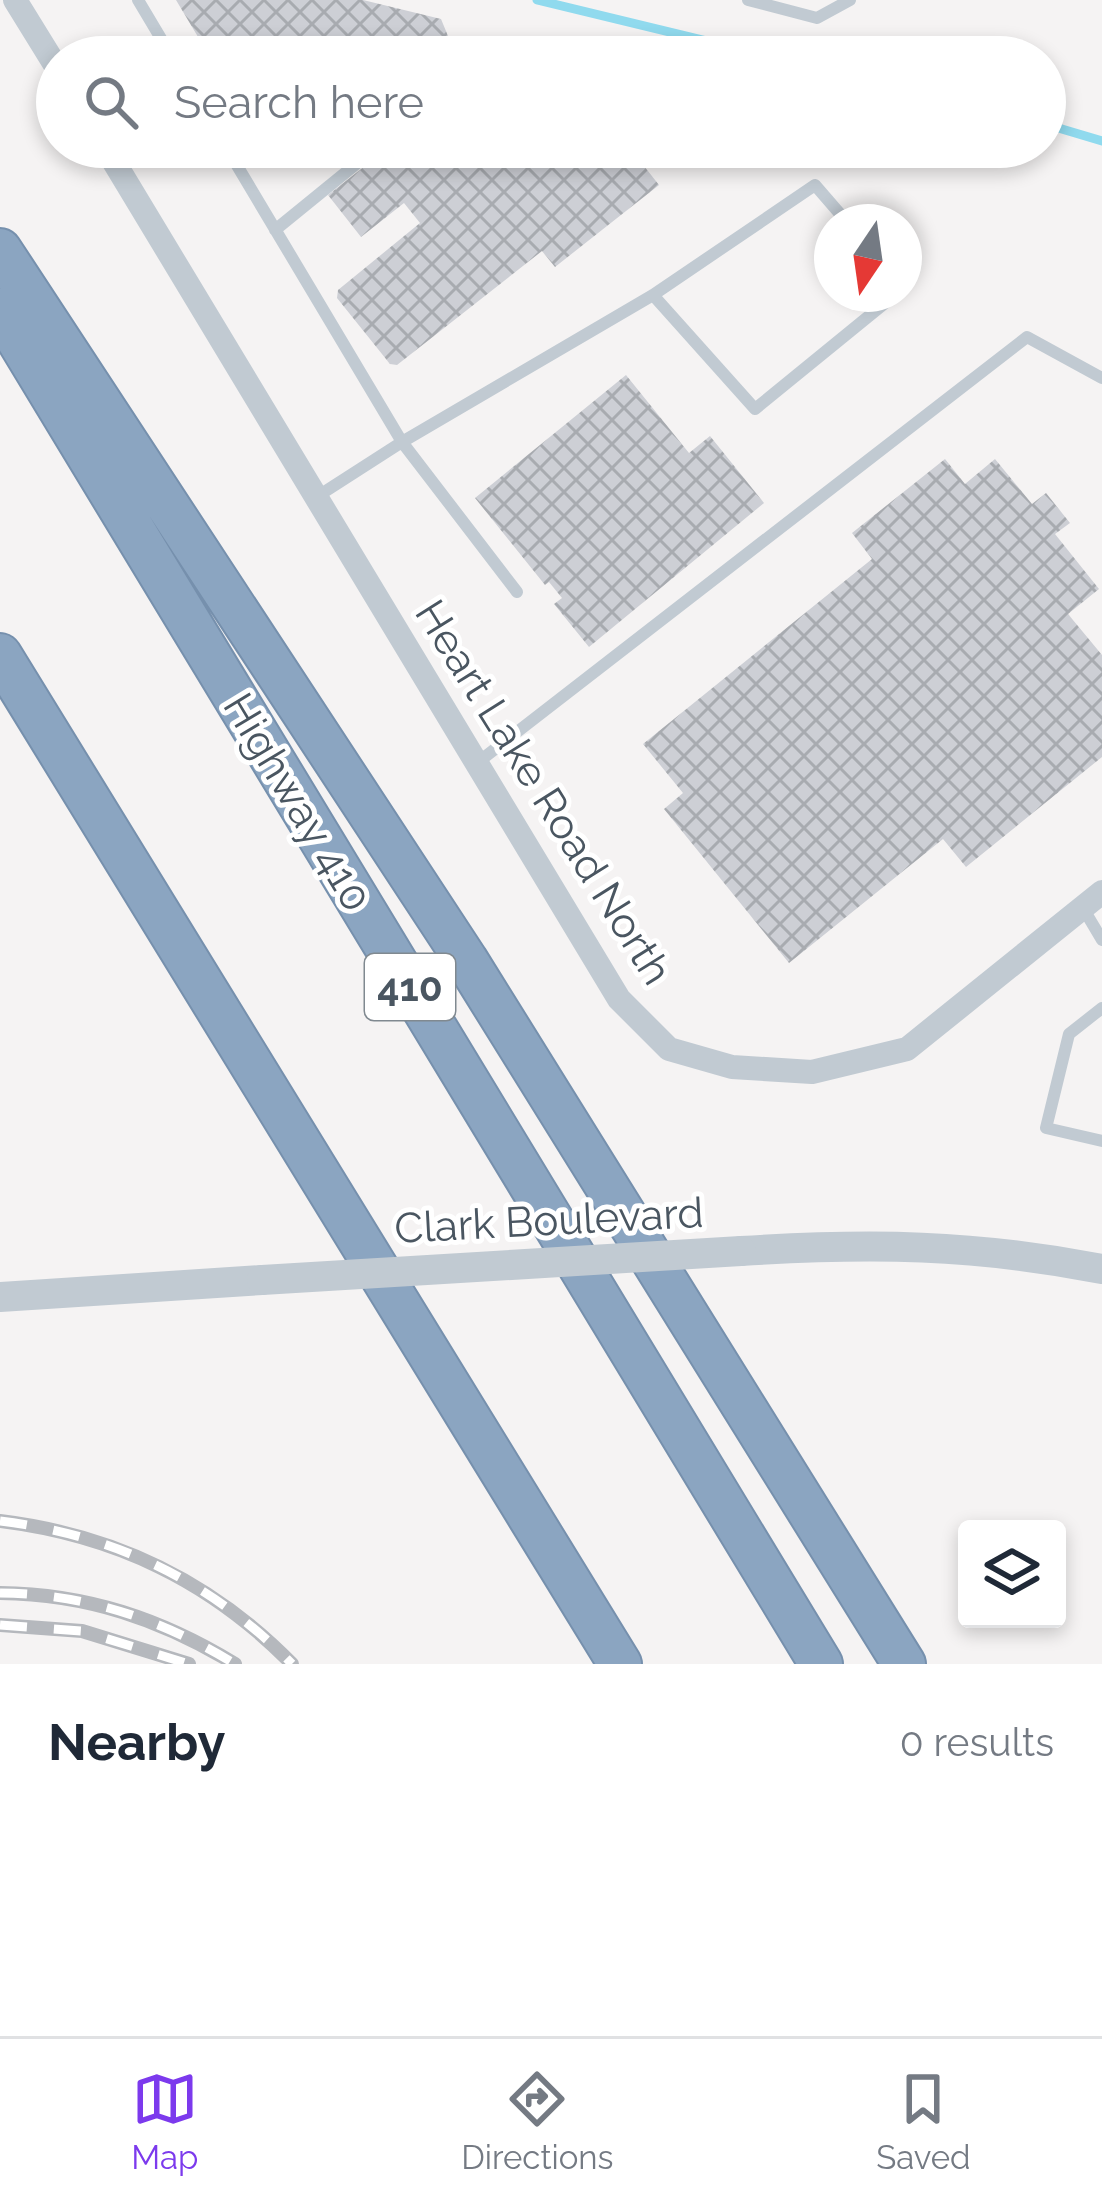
<!DOCTYPE html>
<style>
:root{--surface:#fff;--page:#f6f6f7;--text:#1f2937;--muted:#747a83;--line:#e0e1e3;--accent:#7c3aed}
body{margin:0;font-family:Raleway,sans-serif;background:var(--page);color:var(--text)}
.controls{position:absolute;right:36px;bottom:36px;display:grid;overflow:hidden;border-radius:12px;box-shadow:0 6px 18px #0003}
.controls button{width:108px;height:108px;display:grid;place-items:center;padding:0;border:0;border-bottom:3px solid var(--line);background:var(--surface);color:var(--text);font:60px sans-serif}
.compass{position:absolute;left:814px;top:204px;width:108px;height:108px;border-radius:50%;background:var(--surface);box-shadow:0 6px 18px #0003;rotate:193deg}
.list{margin:0;padding:0;list-style:none}
h2{display:flex;justify-content:space-between;align-items:center;height:156px;margin:0;padding:0 48px;font-size:51px}
h2 small{font-size:39px;font-weight:400;color:var(--muted)}
.icon{flex:none;width:66px;height:66px;fill:none;stroke:currentColor;stroke-width:2;stroke-linecap:round;stroke-linejoin:round}
.map{position:relative;flex:none;width:1102px;height:1664px;overflow:hidden}
.search{position:absolute;background:var(--surface);box-shadow:0 6px 18px #0003;left:36px;right:36px;top:36px;height:132px;display:flex;align-items:center;gap:30px;box-sizing:border-box;padding:0 42px;border-radius:66px;color:var(--muted);font-size:45px}
.sheet{height:372px;background:var(--surface)}
nav{display:flex;justify-content:space-around;align-items:center;box-sizing:border-box;height:168px;border-top:3px solid var(--line);background:var(--surface);font-size:33px;color:var(--muted)}
nav a{display:grid;justify-items:center;gap:6px}
nav .on{color:var(--accent)}
.map>svg:first-child{display:block}
.lines{fill:none;stroke-linecap:round;stroke-linejoin:round}
.stream{stroke:#90daee;stroke-width:9}
.building{fill:url(#building-cross-hatch)}
.motorway-casing{stroke:#7690ad;stroke-width:46}
.service{stroke:#c1cad2;stroke-width:12}
.minor{stroke:#c1cad2;stroke-width:24}
.tertiary{stroke:#c1cad2;stroke-width:30}
.motorway{stroke:#8ba5c1;stroke-width:42}
.rail-casing{stroke:#b5b8bd;stroke-width:14}
.rail{stroke:#fff;stroke-width:9;stroke-dasharray:27;stroke-linecap:butt}
.tertiary-bridge{stroke:#c1cad2;stroke-width:30}
.labels{text-anchor:middle;stroke-width:10;stroke-linejoin:round;paint-order:stroke}
.shield{fill:#fff;stroke:#808990;stroke-width:3}
.shield-label{font-size:39px;font-weight:bold;fill:#4a5661}
.street-label{font-size:42px;fill:#4a5661;stroke:#fff}
</style>
<div class="map">
<svg width="1102" height="1664" viewBox="0 0 1102 1664">
<defs>
<pattern id="building-cross-hatch" width="8" height="8" patternUnits="userSpaceOnUse" patternTransform="scale(3)"><rect width="8" height="8" fill="#cdcfd5"/><path d="M0 0l8 8M0 8l8-8" fill="none" stroke="#a8abb0"/></pattern>
</defs>
<rect width="100%" height="100%" fill="#f5f3f3"/>
<g class="lines">
<!-- stream -->
<path class="stream" d="M537,0L773,57
M1045,124L1102,141"/>
</g>
<!-- building -->
<path class="building" d="M176,0H363L441,19L448,36L413,57H325L313,37L281,57H210Z
M389,147H629L659,185L555,267L542,251L397,365L390,364L337,298L338,290L420,223L404,203L361,237L328,195Z
M626,375L689,453L710,436L764,503L589,647L554,604L562,598L549,582L545,585L475,498Z
M945,459L965,484L995,459L1032,504L1046,493L1070,523L1055,534L1099,589L1068,614L1102,655V757L966,867L943,839L789,963L664,809L683,793L643,744L872,559L852,533Z"/>
<g class="lines">
<defs>
<path id="motorway" d="M0,250L466,960L904,1664
M0,310L821,1664
M0,655L620,1664"/>
</defs>
<!-- motorway casing -->
<use href="#motorway" class="motorway-casing"/>
<!-- service -->
<path class="service" d="M138,0L172,57
M748,0L817,18L850,0
M486,57L493,51L498,57
M226,147L402,442L653,295L815,185L847,222
M275,230L377,147
M904,286V288
M653,295L755,409L896,294
M318,496L402,442L517,592
M477,763L1027,337L1102,378
M1083,908L1102,940
M1102,1008L1069,1034L1046,1128L1102,1141"/>
<!-- minor -->
<path class="minor" d="M15,0L57,68
M105,147L619,999L669,1049L732,1067L812,1072L907,1049L1102,892"/>
<!-- tertiary -->
<path class="tertiary" d="M741,1251C871,1243 973,1244 1102,1269
M0,1297L262,1280"/>
<!-- motorway -->
<use href="#motorway" class="motorway"/>
<defs>
<path id="rail" d="M0,1521C115,1535 211,1581 292,1664
M0,1593C87,1594 161,1619 235,1664
M0,1625L82,1631L189,1664"/>
</defs>
<!-- rail casing -->
<use href="#rail" class="rail-casing"/>
<!-- rail -->
<use href="#rail" class="rail"/>
<!-- tertiary-bridge -->
<path class="tertiary-bridge" d="M262,1280L741,1251"/>
</g>
<g class="labels">
<!-- shield labels -->
<rect class="shield" x="365" y="954" width="90" height="66" rx="9"/>
<g class="shield-label">
<text x="410" y="1001">410</text>
</g>
<!-- street labels -->
<g class="street-label">
<text transform="translate(544 792) rotate(58)" y="15">Heart Lake Road North</text>
<text transform="translate(298 802) rotate(59)" y="15">Highway 410</text>
<text transform="translate(549 1220) rotate(-3)" y="15">Clark Boulevard</text>
</g>
</g>
</svg>
<div class="controls">
<button><svg class="icon" aria-label="layers" viewBox="0 0 24 24"><path d="M12 4l9 5-9 5-9-5zM3 14l9 5 9-5"/></svg></button>
</div>
<svg class="compass" viewBox="-18 -18 36 36"><path d="M0-13l5 13h-10z" fill="#e53935"/><path d="M0 13l5-13h-10z" fill="#747a83"/></svg>
<div class="search"><svg class="icon" aria-label="search" viewBox="0 0 24 24"><circle cx="10" cy="10" r="6"/><path d="M15 15l6 6"/></svg>Search here</div>
</div>
<section class="sheet">
<h2>Nearby<small>0 results</small></h2>
<ul class="list">
</ul>
</section>
<nav>
<a class="on"><svg class="icon" aria-label="map" viewBox="0 0 24 24"><path d="M3 6l6-2 6 2 6-2v14l-6 2-6-2-6 2zM9 4v14M15 6v14"/></svg>Map</a>
<a><svg class="icon" aria-label="directions" viewBox="0 0 24 24"><path d="M12 3l9 9-9 9-9-9zM9 14v-3h6M13 9l2 2-2 2"/></svg>Directions</a>
<a><svg class="icon" aria-label="saved" viewBox="0 0 24 24"><path d="M7 4h10v16l-5-4-5 4z"/></svg>Saved</a>
</nav>
